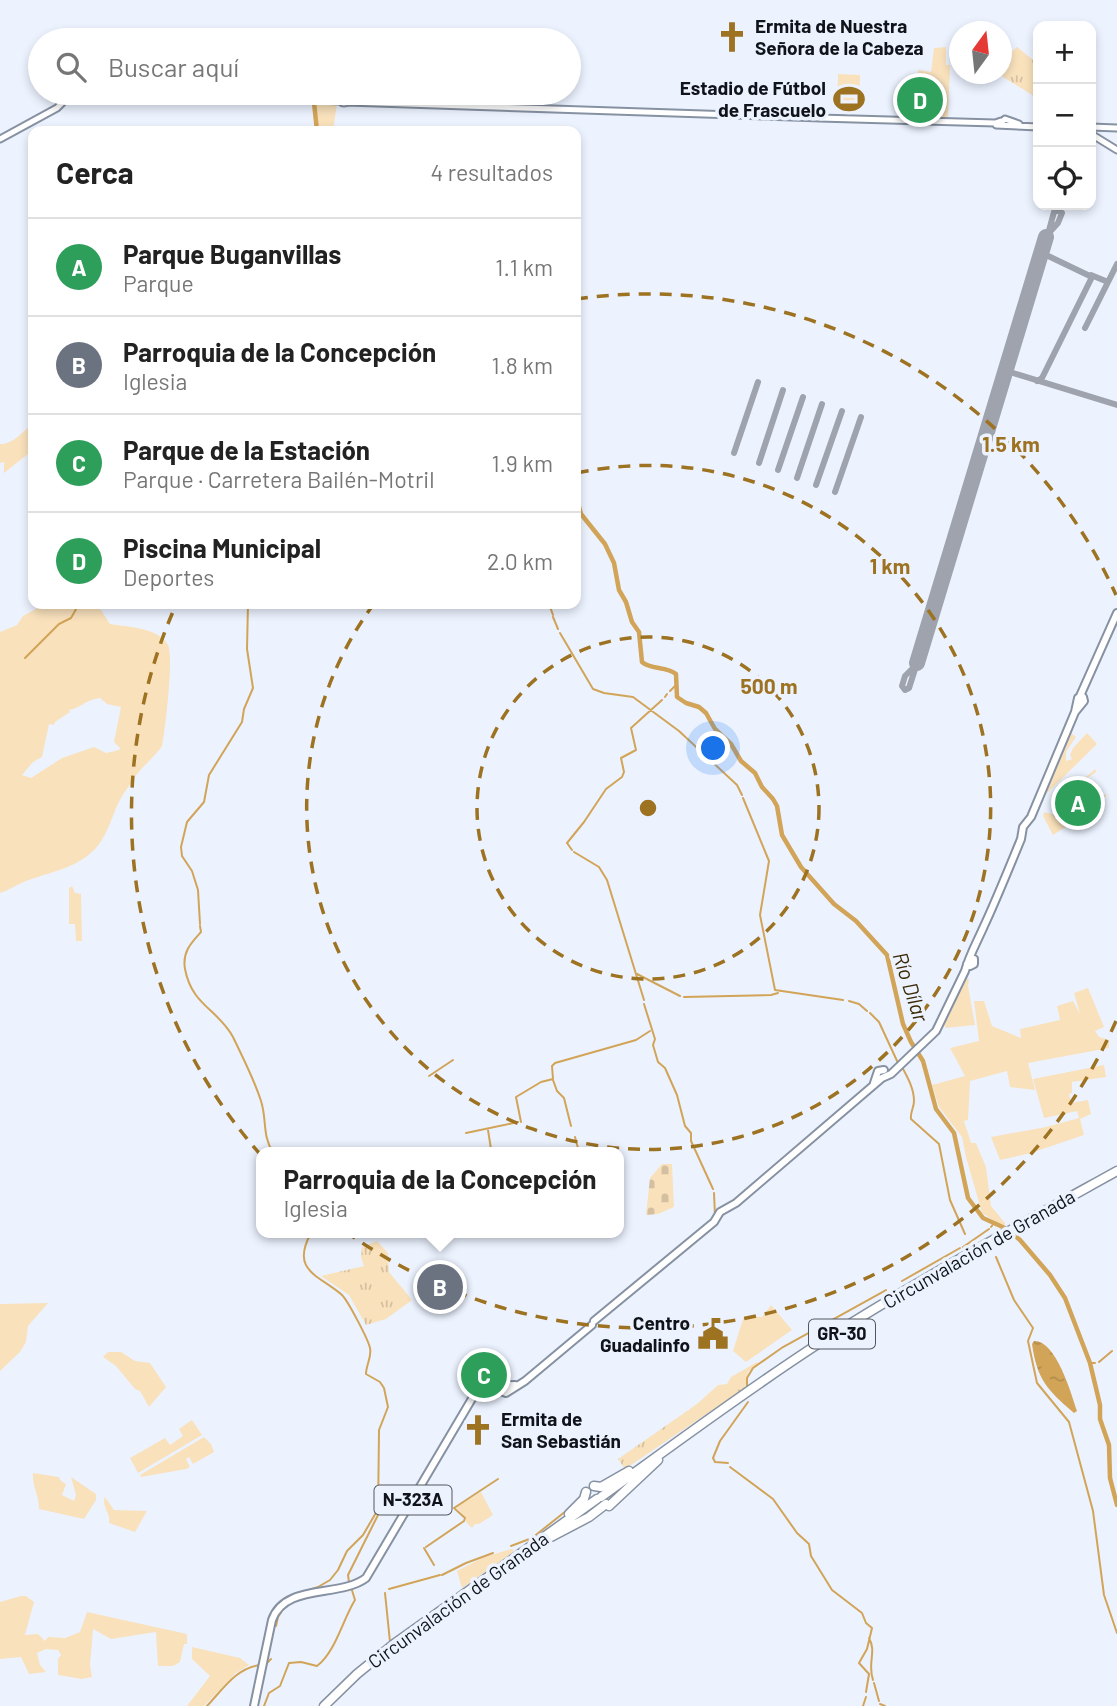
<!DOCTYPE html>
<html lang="es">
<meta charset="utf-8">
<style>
:root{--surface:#fff;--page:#f2f2f2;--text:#222;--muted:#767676;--line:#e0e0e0;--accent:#9d7221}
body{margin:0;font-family:Barlow,sans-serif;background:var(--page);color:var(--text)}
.controls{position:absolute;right:21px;top:21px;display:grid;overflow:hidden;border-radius:14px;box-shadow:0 4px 10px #0003}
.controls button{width:63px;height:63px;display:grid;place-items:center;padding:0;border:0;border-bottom:2px solid var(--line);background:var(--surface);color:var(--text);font:35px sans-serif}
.compass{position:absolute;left:949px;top:21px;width:63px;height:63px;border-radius:50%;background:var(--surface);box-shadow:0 4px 10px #0003;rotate:15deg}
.you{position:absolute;left:714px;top:749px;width:24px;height:24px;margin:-18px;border:5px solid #fff;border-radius:50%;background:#1a73e8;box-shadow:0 0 0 10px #1a73e833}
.badge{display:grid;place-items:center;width:46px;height:46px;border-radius:50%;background:var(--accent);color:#fff;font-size:23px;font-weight:700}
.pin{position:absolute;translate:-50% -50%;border:4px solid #fff;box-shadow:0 2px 7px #0006}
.popup{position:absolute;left:256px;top:1147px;width:368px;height:91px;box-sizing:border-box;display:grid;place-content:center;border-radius:14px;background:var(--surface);filter:drop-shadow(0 2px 5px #0005);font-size:23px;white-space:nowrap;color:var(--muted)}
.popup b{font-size:26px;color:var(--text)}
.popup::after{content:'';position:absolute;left:50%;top:100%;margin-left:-14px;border:14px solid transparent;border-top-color:var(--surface)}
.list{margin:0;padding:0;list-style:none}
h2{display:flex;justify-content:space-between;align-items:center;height:91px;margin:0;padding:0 28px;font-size:30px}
h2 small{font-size:23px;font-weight:400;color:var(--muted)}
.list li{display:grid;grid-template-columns:46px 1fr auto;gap:21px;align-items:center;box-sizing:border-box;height:98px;padding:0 28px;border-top:2px solid var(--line)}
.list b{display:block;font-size:26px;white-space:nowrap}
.list p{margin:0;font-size:23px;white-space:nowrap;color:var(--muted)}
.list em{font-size:23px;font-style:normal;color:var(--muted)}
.icon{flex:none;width:38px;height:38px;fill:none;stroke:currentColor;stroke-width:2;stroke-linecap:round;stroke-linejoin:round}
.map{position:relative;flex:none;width:1117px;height:1706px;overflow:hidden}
.search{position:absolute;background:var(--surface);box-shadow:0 4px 10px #0003;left:28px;top:28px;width:553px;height:77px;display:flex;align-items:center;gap:18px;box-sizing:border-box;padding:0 24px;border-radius:38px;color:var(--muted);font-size:26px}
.panel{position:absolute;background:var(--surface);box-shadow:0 4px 10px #0003;left:28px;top:126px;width:553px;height:483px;border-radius:14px}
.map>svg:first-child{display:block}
.green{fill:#f9e1bc;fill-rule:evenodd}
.cemetery{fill:url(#cemetery-stones)}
.park{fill:url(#park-tufts)}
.water{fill:url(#water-ripples)}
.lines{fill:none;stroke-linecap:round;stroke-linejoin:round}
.stream{stroke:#d2a458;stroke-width:2}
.river{stroke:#d2a458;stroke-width:4.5}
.taxiway{stroke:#9ea3ad;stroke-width:6}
.runway{stroke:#9ea3ad;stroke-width:16}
.secondary-casing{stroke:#8691a2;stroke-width:9}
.primary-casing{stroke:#8691a2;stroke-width:10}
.motorway-casing{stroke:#8691a2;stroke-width:11}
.secondary{stroke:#fff;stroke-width:5}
.primary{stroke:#fff;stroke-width:6}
.motorway{stroke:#fff;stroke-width:8}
.ring{fill:none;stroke:#9d7221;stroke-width:3.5;stroke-dasharray:12 9}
.labels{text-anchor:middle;stroke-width:7;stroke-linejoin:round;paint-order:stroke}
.shield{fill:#ecf3ff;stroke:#52575f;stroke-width:2}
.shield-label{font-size:18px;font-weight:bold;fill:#10141a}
.poi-label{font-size:19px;font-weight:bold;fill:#10141a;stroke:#ecf3ff;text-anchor:start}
.street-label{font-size:19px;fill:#10141a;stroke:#ecf3ff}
.water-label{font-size:21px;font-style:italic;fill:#3a2704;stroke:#ecf3ff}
.centre{fill:#9d7221;stroke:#ecf3ff;stroke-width:3.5}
.ring-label{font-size:21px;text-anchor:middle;font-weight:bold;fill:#9d7221;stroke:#ecf3ff;stroke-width:7;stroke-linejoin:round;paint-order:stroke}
</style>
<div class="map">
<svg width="1117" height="1706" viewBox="0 0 1117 1706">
<defs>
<pattern id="cemetery-stones" width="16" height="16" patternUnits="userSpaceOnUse" patternTransform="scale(1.75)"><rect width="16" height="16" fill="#f9e1bc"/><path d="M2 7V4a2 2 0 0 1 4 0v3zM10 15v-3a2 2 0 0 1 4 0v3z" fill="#d4c0a1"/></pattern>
<pattern id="park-tufts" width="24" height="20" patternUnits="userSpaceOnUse" patternTransform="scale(1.75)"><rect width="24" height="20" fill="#f9e1bc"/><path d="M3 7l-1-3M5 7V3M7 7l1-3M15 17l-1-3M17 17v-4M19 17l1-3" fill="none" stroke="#d4c0a1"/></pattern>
<pattern id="water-ripples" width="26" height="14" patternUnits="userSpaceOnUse" patternTransform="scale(1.75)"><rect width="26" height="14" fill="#d2a458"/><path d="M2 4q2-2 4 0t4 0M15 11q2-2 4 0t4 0" fill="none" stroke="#b38c4c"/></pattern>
</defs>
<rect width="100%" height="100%" fill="#ecf3ff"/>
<!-- green -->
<path class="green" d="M946,47V65H950L948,117L916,116L918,70L931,72L934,48Z
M838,74L860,75L859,110L837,109Z
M33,423V450L4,473V462L0,463V444C12,445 24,431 33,423Z
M45,604H97L110,624C127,627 158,627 168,645C174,656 165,732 162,746C160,751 140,769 134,778C130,785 124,792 120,800C111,817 107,839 92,852C75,868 51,872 29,880C19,883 10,890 0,893V632L17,625L23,616ZM100,698L107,704L121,707L114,742L120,748L119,750L106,753L94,747L62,758L31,778L22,775L33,762L42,757L49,724L54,725L55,722L70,712L69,710C82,708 84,700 100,698Z
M1071,733L1076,737L1066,752V761L1072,759L1070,755L1073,748L1087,733L1097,744L1043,797Z
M72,886L75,893L81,894L82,941H76L75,924H69V888Z
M964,978L969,979L968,986L975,1025L946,1028L944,1025Z
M1088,988L1104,1027L1095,1031L1099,1037L1109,1040V1048L1028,1063L1035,1090L1010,1087L1007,1071L970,1081L968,1120L964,1121L971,1143H976L986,1167L991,1206L1005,1223L1004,1227L982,1213L966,1157L962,1137L939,1107L932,1085L965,1076L950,1048L979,1041L974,1001H984L992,1026L1021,1038L1020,1029L1060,1020L1057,1006L1073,1001L1080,1014L1074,993Z
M1104,1065L1106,1077L1072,1082V1093L1069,1094L1071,1103L1088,1100L1091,1114L1080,1119L1084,1135L1031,1153L1000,1160L991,1137L1046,1127L1079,1118L1077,1111L1044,1118L1033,1079Z
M48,1303L28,1326L26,1342L20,1352L0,1371V1304Z
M771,1305L792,1330L746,1362L733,1351L744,1316L762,1317Z
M108,1352H121L135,1361L150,1363L166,1387L149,1407L140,1391L135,1389L116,1366L103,1357Z
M192,1420L202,1435L138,1473L130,1458L165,1438L170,1445L183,1436L179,1429Z
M204,1437L211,1444L214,1452L193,1464L189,1457L186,1459L190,1467L186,1469L141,1477L140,1475Z
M33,1473L59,1477L60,1480L66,1484L62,1495L74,1501L76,1495L71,1477L96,1494V1500L84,1519L39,1509C39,1494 32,1487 33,1473Z
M481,1492L493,1515L479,1524H475L472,1528L466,1522V1518L456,1507Z
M105,1497L114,1510L147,1511L135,1532L109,1523C111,1513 101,1506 105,1497Z
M511,1549L514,1550L512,1553L462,1588L457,1571L482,1558Z
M21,1596H26L34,1602L25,1635L38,1634L45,1641L48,1637L65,1638L80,1632L87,1612L187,1634V1644H184L180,1662L173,1666H158L156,1632L111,1639L93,1629L90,1665L92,1677L82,1679L58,1675V1659L61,1655L58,1650L46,1649L37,1653L40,1665L46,1672L29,1674L21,1657L0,1659V1602Z
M192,1647L240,1658L249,1665L236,1673L204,1706H187L210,1676L192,1659Z"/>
<!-- cemetery -->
<path class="cemetery" d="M662,1164H672L674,1207L658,1214L646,1215L650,1178Z"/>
<!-- park -->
<path class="park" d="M1017,47L1038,64V78L1034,96L998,74H1002V57H1006Z
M315,102L337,103L333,131H316Z
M1095,769L1096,772L1086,779L1095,798L1106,794V796L1080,815L1086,826L1083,828L1078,819L1053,835L1043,816L1044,812L1055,815L1073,789Z
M377,1241L388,1253L389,1272L412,1300L386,1319L366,1325L349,1295L321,1276L364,1266L361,1257L362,1247Z
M757,1362L758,1364L748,1372L745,1388L625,1469L618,1459L697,1404L718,1385L727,1384L731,1377Z"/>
<!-- water -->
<path class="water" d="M1034,1341C1056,1340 1071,1393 1077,1411L1074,1413C1047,1390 1037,1379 1032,1344Z"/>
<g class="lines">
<!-- stream -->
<path class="stream" d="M549,604L553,615
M553,617L558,629
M560,633L593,689L604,693L633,697L679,731L737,785L742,795
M25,658L59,624L71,618L79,604
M670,691L677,684
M665,697L667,694
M743,798L769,861L760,915L775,990L843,1000
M572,850L567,843L584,822L606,789L622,777L624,772L621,758L636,750L631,728L662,700
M574,852L599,867L607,880L644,1000
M200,924L198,890L192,871L182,856L181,847L187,822L204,802L209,775L242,722L244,709L253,688L247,649L248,604
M200,926L201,932C191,943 182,952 185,969C192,1006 218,1009 233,1037C243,1058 254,1079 261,1101C267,1119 262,1136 273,1152
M637,974L680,996
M684,997L771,995L778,993
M849,1001L859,1004L867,1011
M644,1004L655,1039L653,1045L658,1062L665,1068L677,1095L685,1126L691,1133V1141L713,1189
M870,1013L879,1022L898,1063
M902,1067C908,1078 914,1089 914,1101C914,1108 910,1112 911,1119L939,1144L950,1200L965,1234
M429,1076L453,1060
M553,1080L557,1091L564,1098L571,1126
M521,1122L516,1097L541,1082L553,1079L552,1066L555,1063L636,1040L650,1031
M488,1130L491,1149L489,1152
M466,1133L518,1122
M575,1137L579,1152
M714,1193L715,1216
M991,1227L994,1223
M311,1233C290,1271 319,1275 342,1295C348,1301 368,1339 370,1348C372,1357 366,1365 366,1374L380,1382L384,1388L388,1407L379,1430L378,1515L348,1575L349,1582
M963,1247L989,1229
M996,1257L1014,1300L1033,1328L1028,1341L1037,1383L1069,1422L1093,1511L1104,1595L1117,1633
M902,1281L960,1248
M1099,1362L1112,1351
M1090,1363H1095
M747,1386V1378L753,1368L783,1347L886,1290
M728,1463L715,1462L713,1458L720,1441L748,1402
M730,1467L773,1499L797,1533L809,1544L811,1556L832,1590L862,1613L866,1623L872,1628L867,1649L859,1663L869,1674L866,1692
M511,1546L532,1538L571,1507
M426,1547L464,1521L465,1518L454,1508L498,1479
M424,1548L434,1565
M442,1575L466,1563L493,1553
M389,1589L440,1575
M304,1592L318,1587L330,1580L338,1570L347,1551L363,1535L377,1511
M385,1593L390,1642
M276,1626L278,1617L284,1608
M869,1638C877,1652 867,1663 873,1680
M266,1664L271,1659
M874,1683L879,1701
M880,1704L885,1706
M207,1706C223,1689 236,1668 260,1665
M264,1706L269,1693L280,1686L289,1663L301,1662L317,1666C335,1653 343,1619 355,1600L351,1587
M863,1706L866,1697"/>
<!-- river -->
<path class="river" d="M313,93L317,131
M576,496L581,514L605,544L614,563L619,590L626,602L632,622L639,632L642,662C651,670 666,666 676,674L677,697L686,703L699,707L706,713L715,729L731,744L741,761L755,773L762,787L773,799L777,806L782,835L801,867L834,904L856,921L887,955L903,1024L911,1042L923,1061L936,1109L954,1133L968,1198L983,1218L1007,1229L1020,1240L1050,1275L1065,1298L1090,1363L1100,1405V1419L1109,1445L1110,1478L1117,1505"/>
<!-- taxiway -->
<path class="taxiway" d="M1058,210L1062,213L1058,223L1048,234L1054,212Z
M1091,275L1108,282
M1085,328L1117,264
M1008,363L1009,369L1013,373L1117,405
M1037,381L1042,378L1092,277L1042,253
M734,453L758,382
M759,463L783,390
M778,470L803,397
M797,478L822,404
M816,485L842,411
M835,492L861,417
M916,665L905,676L902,686L905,690L909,688L917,663"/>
<!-- runway -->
<path class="runway" d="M917,663L1046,237"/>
<defs>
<path id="secondary" d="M171,93L340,101
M339 98a5 5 0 1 1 10 0a5 5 0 1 1-10 0Z
M347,102L821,118
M819,118L995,123L1001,121
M1001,123L1005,119L1019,124
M996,125L1038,127
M1091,127L1117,128
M1091,134L1117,150
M0,139L57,108L72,93"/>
<path id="primary" d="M1080,696L1117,613
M967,964L970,966L974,964V959L970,958
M874,1083L878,1071L884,1070
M594,1321L714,1222L720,1212L736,1203L882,1078L891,1074L936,1031L965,971C969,956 977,942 984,926C997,898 1009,868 1021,839L1023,827L1031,817L1075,712L1078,698L1083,697L1084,701L1075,712
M478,1387L515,1385
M501,1391L506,1393L525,1381L592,1325
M254,1706L272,1620C285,1583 339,1598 366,1578L473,1397L484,1390L501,1391"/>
<path id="motorway" d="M594,1486L601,1487L629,1471
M601,1497C673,1445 744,1392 818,1344C915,1282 1016,1227 1117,1171
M609,1506L658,1460
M569,1514L584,1499L586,1492
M551,1537L589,1517L606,1504
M324,1706L357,1674L394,1644L597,1499"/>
</defs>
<!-- secondary casing -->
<use href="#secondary" class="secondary-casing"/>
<!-- primary casing -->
<use href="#primary" class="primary-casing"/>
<!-- motorway casing -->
<use href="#motorway" class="motorway-casing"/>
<!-- secondary -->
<use href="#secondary" class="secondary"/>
<!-- primary -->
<use href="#primary" class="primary"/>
<!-- motorway -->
<use href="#motorway" class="motorway"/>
</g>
<!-- distance rings -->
<g class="ring">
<circle cx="648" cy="808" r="171"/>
<path d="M577 473A342 342 0 1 1 373 605"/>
<path d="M1116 1021A514 514 0 0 1 175 607M576 299A514 514 0 0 1 1116 595"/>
</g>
<!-- icons -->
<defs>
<symbol id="church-bare" viewBox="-9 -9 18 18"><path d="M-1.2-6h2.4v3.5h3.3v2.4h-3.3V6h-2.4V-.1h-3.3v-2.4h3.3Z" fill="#9d7221" stroke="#ecf3ff" stroke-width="2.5" paint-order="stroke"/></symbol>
<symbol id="stadium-bare" viewBox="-9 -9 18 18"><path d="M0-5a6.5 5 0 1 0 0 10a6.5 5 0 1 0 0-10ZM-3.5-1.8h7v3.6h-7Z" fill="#9d7221" stroke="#ecf3ff" stroke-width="2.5" paint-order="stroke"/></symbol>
<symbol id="civic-bare" viewBox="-9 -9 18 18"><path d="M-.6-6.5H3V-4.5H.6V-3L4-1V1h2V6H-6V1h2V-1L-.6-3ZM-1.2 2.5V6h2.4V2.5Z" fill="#9d7221" stroke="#ecf3ff" stroke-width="2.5" paint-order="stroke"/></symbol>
</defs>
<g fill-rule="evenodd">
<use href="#church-bare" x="710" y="15" width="44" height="44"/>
<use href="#stadium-bare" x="827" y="77" width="44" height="44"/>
<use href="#civic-bare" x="691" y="1312" width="44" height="44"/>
<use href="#church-bare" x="456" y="1408" width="44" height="44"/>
</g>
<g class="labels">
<!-- shield labels -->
<g class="shield">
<rect x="809" y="1319.5" width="66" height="29" rx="5"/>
<rect x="374.5" y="1485.5" width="77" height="29" rx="5"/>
</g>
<g class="shield-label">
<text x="842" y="1340">GR-30</text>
<text x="413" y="1506">N-323A</text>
</g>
<!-- poi labels -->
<g class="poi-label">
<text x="755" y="33">Ermita de Nuestra<tspan x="755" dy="22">Señora de la Cabeza</tspan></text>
<text x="826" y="95" text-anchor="end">Estadio de Fútbol<tspan x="826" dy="22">de Frascuelo</tspan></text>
<text x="690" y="1330" text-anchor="end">Centro<tspan x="690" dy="22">Guadalinfo</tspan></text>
<text x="501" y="1426">Ermita de<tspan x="501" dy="22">San Sebastián</tspan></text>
</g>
<!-- street labels -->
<g class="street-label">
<text transform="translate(979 1249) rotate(-30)" y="7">Circunvalación de Granada</text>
<text transform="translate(458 1600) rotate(-36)" y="7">Circunvalación de Granada</text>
</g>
<!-- water labels -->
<g class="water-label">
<text transform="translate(910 987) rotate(72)" y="7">Río Dílar</text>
</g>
</g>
<circle cx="648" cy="808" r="10" class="centre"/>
<g class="ring-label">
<text x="1011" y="452">1.5 km</text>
<text x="890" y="574">1 km</text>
<text x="769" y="694">500 m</text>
</g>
</svg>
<div class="controls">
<button>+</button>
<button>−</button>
<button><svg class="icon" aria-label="locate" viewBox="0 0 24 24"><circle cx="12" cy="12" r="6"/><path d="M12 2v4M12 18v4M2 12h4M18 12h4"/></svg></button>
</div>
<svg class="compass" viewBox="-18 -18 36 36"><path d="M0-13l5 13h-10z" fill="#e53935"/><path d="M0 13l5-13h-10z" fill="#767676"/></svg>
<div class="you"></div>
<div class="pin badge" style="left:1078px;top:803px;background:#2e9e5b">A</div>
<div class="pin badge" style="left:440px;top:1287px;background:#6b7280">B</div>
<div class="popup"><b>Parroquia de la Concepción</b>Iglesia</div>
<div class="pin badge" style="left:484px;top:1375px;background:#2e9e5b">C</div>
<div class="pin badge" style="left:920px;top:100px;background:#2e9e5b">D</div>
<div class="search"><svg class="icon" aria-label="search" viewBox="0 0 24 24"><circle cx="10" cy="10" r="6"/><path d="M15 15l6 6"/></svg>Buscar aquí</div>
<section class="panel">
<h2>Cerca<small>4 resultados</small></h2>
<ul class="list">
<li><span class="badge" style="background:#2e9e5b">A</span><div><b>Parque Buganvillas</b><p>Parque</p></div><em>1.1 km</em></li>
<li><span class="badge" style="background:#6b7280">B</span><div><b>Parroquia de la Concepción</b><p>Iglesia</p></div><em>1.8 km</em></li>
<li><span class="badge" style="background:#2e9e5b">C</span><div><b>Parque de la Estación</b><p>Parque · Carretera Bailén-Motril</p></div><em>1.9 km</em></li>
<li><span class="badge" style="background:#2e9e5b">D</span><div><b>Piscina Municipal</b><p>Deportes</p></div><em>2.0 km</em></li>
</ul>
</section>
</div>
